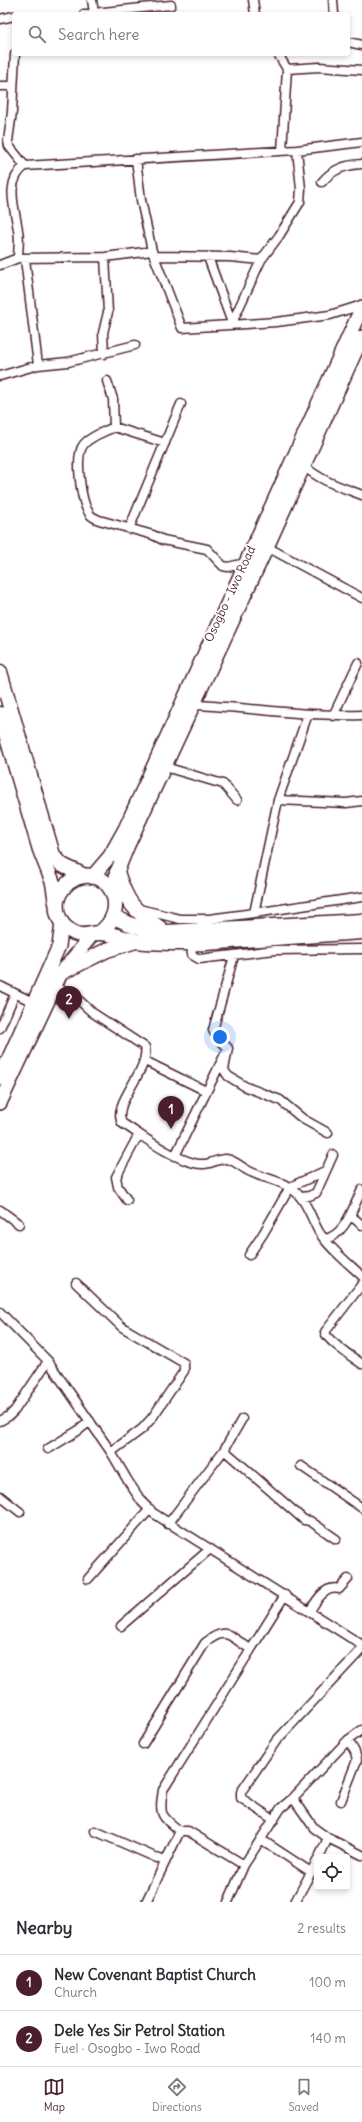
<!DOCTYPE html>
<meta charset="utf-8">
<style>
:root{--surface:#fff;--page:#f7f7f7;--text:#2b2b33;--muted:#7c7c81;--line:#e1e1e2;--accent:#4a1f2b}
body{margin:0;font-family:Delius,sans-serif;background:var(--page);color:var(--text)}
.controls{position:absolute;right:12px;bottom:12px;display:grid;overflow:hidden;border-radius:4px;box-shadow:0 2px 6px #0003}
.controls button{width:36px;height:36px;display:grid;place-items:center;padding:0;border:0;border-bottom:1px solid var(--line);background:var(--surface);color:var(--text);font:20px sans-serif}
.you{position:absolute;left:220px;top:1037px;width:14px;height:14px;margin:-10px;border:3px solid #fff;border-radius:50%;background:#1a73e8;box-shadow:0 0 0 6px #1a73e833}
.badge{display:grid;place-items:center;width:26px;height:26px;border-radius:50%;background:var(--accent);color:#fff;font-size:13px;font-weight:700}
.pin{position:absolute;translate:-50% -33px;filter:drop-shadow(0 1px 2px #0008)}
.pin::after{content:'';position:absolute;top:21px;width:14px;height:12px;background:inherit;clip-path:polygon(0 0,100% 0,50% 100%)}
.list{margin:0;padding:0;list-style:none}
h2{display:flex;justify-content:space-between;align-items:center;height:52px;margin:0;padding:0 16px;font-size:17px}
h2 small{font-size:13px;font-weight:400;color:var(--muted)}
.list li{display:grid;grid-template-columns:26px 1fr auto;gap:12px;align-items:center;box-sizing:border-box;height:56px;padding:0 16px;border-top:1px solid var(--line)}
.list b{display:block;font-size:15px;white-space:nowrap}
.list p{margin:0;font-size:13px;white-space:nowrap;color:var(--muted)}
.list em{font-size:13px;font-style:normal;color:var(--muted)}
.icon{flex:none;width:22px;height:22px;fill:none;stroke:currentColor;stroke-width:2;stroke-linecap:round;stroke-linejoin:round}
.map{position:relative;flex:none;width:362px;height:1902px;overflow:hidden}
.search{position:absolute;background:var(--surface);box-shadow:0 2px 6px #0003;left:12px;right:12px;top:12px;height:44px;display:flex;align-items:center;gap:10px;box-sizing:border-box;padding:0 14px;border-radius:4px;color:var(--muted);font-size:15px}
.sheet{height:164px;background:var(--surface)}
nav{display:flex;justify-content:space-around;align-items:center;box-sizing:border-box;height:56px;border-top:1px solid var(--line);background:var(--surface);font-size:11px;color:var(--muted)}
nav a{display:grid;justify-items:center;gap:2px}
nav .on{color:var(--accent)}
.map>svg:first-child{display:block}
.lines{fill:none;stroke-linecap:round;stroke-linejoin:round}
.minor-casing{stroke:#4a1f2b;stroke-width:11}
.primary-casing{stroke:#4a1f2b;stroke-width:16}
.trunk-casing{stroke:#4a1f2b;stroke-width:17}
.minor{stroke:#fff;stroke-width:8}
.primary{stroke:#fff;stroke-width:13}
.trunk{stroke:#fff;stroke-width:14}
.labels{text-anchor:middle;stroke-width:3.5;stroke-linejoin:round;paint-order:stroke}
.street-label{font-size:12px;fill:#4a1f2b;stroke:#fff}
</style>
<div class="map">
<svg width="362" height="1902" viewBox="0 0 362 1902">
<rect width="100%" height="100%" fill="#fff"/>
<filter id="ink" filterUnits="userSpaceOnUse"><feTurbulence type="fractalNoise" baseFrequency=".025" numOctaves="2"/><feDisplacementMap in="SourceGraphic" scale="8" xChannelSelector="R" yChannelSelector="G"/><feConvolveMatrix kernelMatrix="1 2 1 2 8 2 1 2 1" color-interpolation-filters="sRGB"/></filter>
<g filter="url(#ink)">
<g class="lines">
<defs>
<path id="minor" d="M92,0L94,13
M253,0L255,14
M333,0L334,14
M84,14L171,5
M0,19L14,16
M348,42L362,45
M15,54L12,112L8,141L9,146L25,166
M278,54L287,69L282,151
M287,69L319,67L362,70
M0,86H12
M136,159L141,200L152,251L182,328L276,322L330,315L362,305
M322,182C333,169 345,165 362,164
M154,256L230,257L261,260
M208,257L232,323
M18,258C18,249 20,239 18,230C15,208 4,182 25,166L297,150L362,142
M25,259L38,365
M0,265L18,258L105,257L152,251
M232,323L261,260L279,236L300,202L301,189L297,150
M104,354L103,333L108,312L105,257
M0,376L38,365L68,362L135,345
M107,381L113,399L114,427
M165,443L114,427C104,432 91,436 84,444C74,455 81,501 89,513C91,517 95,518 99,520L153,535L163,540L207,549L223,566L228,567L245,563
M303,465C320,481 341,487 362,495
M129,529L181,404
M267,547L362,598
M193,705C250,707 306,717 362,715
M333,716L358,663
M165,767L223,784L237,800
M278,800L346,803L362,801
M139,909L180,919H209L254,913L278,800L308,714
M254,913L362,897
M191,944L192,955L199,959L275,950L362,949
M234,956L213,1030L216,1036L228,1048L224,1070L228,1076L246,1087L280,1100L303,1119L328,1133
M0,986L35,1003
M54,987L71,993L93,1013L145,1047C150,1071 111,1103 122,1123C144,1137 168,1156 194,1163C210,1167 214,1159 226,1159C233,1159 241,1167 247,1170C261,1178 276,1179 289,1187C306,1197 310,1216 319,1232C330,1249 348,1263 362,1276
M0,1028L15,994
M145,1061L206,1091
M175,1156L225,1054
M302,1197L309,1196L316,1193L333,1155
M127,1200L118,1187L116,1177L139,1134
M0,1210L19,1224
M351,1216L362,1225
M325,1239C346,1235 353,1206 362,1190
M249,1255L263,1234L290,1187L325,1171
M76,1283L122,1327L184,1363V1371L152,1418L142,1429L111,1452
M362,1284L325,1332C327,1341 354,1358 362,1364
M0,1312L48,1361L111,1452L128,1481L142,1502L153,1513L362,1645
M0,1421L9,1416L15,1410L48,1361
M48,1449L79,1430L90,1421
M224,1450L304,1520L310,1521L336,1539
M301,1466L362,1508
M0,1496L20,1512
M168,1524L224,1450L242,1419
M88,1579L150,1509
M310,1611C316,1601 325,1585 339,1589L348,1579
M121,1626L210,1549
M143,1744L205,1643C228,1624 230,1638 251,1649
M293,1798L314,1828L328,1838L362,1855
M341,1801L357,1760L355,1752L348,1740
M274,1820L241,1798V1792L276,1741L362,1649
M95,1831L164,1861
M180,1831C160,1816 159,1814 163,1790L285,1595
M262,1840L311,1872
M319,1857L328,1838
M146,1902L180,1831H188L244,1865
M228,1902L244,1865L281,1808L293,1798L348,1740L362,1730
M295,1902L317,1861"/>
<path id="primary" d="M92,877L110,856L125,829L362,307
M115,882L117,872L128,845L267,547L362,337
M0,1078L54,957L59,946L62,923
M0,1103L61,973L92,935"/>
<path id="trunk" d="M0,672L53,855L62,865L85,876
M0,714L40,850L53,883L56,903
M117,872C127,903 133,910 160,928
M114,917L134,926L167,932L362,921
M99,933C132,910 109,865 76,878C67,882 59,891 57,901C55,914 61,927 74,933C84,938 90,933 100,933C112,933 124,939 136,941C153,943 172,943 190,943C208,944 226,941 244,940C283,937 323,935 362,932
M61,973L107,950L136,941"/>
</defs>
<!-- minor casing -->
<use href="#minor" class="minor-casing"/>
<!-- primary casing -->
<use href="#primary" class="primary-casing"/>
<!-- trunk casing -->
<use href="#trunk" class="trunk-casing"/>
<!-- minor -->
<use href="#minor" class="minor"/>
<!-- primary -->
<use href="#primary" class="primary"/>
<!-- trunk -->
<use href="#trunk" class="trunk"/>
</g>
</g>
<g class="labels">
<!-- street labels -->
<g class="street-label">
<text transform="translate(230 594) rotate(-65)" y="4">Osogbo - Iwo Road</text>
</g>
</g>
</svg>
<div class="controls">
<button><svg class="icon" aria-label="locate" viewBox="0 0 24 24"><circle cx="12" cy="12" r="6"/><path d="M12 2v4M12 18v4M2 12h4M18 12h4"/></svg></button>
</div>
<div class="you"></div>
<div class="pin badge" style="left:171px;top:1129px">1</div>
<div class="pin badge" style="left:69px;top:1019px">2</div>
<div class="search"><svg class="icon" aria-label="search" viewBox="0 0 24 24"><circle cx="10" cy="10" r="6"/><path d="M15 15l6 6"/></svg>Search here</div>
</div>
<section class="sheet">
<h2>Nearby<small>2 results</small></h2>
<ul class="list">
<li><span class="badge">1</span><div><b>New Covenant Baptist Church</b><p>Church</p></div><em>100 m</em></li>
<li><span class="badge">2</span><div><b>Dele Yes Sir Petrol Station</b><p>Fuel · Osogbo - Iwo Road</p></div><em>140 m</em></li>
</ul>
</section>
<nav>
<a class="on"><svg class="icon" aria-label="map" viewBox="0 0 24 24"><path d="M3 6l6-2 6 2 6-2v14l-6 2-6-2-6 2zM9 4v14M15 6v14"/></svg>Map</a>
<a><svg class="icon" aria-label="directions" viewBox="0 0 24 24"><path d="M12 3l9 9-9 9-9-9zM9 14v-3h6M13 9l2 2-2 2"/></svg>Directions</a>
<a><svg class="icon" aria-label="saved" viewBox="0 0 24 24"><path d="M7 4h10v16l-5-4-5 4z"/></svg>Saved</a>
</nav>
